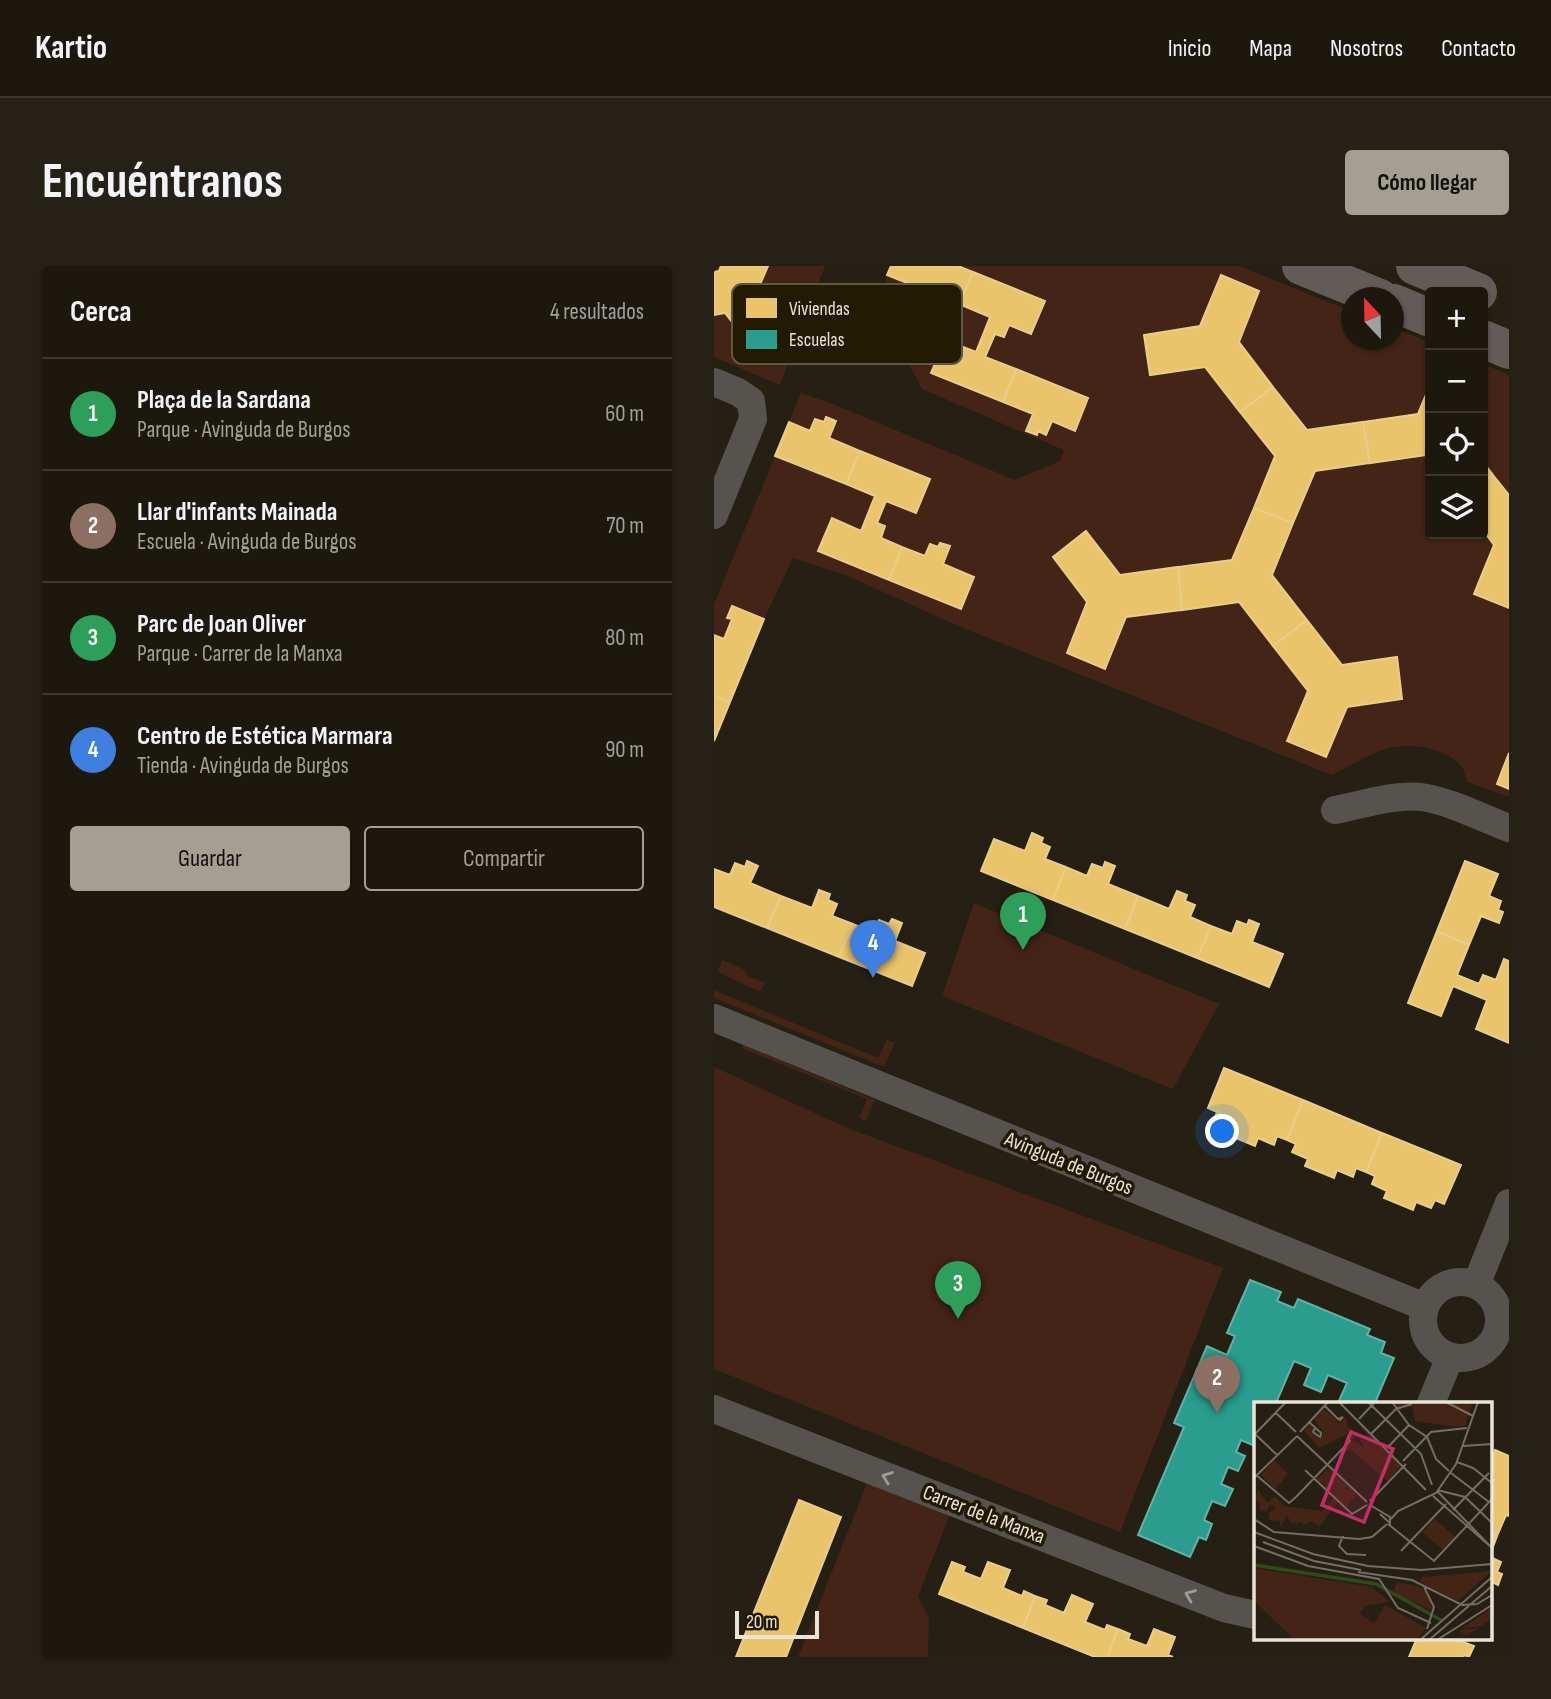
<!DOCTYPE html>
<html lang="es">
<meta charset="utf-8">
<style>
:root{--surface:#1c180e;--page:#252117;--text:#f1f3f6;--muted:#a0a09e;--line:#3a372e;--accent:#a49f91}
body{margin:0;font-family:"Sofia Sans Condensed",sans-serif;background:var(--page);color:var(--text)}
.controls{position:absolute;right:21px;top:21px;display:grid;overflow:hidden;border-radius:7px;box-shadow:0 2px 5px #0004}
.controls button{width:63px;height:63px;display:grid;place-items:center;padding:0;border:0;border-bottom:2px solid var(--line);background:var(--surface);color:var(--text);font:35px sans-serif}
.compass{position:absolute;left:627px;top:21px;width:63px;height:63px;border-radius:50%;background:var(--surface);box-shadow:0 2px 5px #0004;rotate:338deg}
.scale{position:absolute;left:21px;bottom:18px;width:84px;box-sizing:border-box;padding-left:7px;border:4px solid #e9e4d5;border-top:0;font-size:19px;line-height:24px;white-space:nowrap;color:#e9e4d5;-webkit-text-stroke:5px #231a03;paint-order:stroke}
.you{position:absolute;left:509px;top:866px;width:24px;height:24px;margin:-18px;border:5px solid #fff;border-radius:50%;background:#1a73e8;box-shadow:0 0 0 10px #1a73e833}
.badge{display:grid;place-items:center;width:46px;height:46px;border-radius:50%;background:var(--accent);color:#fff;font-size:23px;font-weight:700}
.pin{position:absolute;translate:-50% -58px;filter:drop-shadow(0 2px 4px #0008)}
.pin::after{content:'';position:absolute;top:37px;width:24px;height:21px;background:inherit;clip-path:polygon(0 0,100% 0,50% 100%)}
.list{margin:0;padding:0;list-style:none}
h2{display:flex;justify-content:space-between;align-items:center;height:91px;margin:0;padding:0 28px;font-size:30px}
h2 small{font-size:23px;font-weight:400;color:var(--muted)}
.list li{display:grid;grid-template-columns:46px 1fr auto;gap:21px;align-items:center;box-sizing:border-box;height:112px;padding:0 28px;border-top:2px solid var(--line)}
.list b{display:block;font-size:26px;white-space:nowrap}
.list p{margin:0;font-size:23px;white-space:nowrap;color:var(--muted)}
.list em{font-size:23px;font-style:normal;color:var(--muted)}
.actions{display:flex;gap:14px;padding:21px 28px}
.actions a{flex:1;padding:16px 0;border:2px solid var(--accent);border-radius:7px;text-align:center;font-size:24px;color:var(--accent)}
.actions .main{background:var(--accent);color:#111}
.icon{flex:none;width:38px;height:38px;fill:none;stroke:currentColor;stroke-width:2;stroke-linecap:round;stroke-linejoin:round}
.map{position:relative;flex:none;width:795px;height:1391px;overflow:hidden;border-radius:7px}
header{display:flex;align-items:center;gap:42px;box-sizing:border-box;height:98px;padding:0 35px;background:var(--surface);border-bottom:2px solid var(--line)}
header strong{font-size:33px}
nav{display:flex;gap:38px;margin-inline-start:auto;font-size:24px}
.intro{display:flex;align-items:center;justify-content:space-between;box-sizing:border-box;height:168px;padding:0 42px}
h1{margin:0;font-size:49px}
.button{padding:18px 32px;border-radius:7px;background:var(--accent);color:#111;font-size:24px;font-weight:700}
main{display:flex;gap:42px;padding:0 42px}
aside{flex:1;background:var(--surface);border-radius:7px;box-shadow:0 2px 5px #0004}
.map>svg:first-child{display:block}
.green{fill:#442416}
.homes{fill:#e9c46a;stroke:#e9ce8a;stroke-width:2}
.schools{fill:#2a9d8f;stroke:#63b2a4;stroke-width:2}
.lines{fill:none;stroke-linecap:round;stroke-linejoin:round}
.street{stroke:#56524e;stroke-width:28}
.secondary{stroke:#615c57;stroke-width:38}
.oneway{stroke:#a09b92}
.labels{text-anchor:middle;stroke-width:7;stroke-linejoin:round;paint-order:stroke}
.street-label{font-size:21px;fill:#e9e4d5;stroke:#231a03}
.inset-river{fill:none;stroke:#2c4c1b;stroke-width:3.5}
.inset-road{fill:none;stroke:#736e61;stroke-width:2}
.view{fill:#c62c67;fill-opacity:0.15;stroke:#c62c67;stroke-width:3.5}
.inset-edge{fill:none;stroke:#e9e4d5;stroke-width:3.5}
.key{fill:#231a03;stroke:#5e5742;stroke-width:2}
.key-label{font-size:19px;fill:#e9e4d5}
</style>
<header>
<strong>Kartio</strong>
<nav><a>Inicio</a><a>Mapa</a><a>Nosotros</a><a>Contacto</a></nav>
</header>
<div class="intro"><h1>Encuéntranos</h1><a class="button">Cómo llegar</a></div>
<main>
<aside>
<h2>Cerca<small>4 resultados</small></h2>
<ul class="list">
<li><span class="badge" style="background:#2e9e5b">1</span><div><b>Plaça de la Sardana</b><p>Parque · Avinguda de Burgos</p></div><em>60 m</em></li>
<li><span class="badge" style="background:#8d6e63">2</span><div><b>Llar d'infants Mainada</b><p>Escuela · Avinguda de Burgos</p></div><em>70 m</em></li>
<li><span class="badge" style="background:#2e9e5b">3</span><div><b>Parc de Joan Oliver</b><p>Parque · Carrer de la Manxa</p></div><em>80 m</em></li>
<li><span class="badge" style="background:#3f7fe0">4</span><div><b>Centro de Estética Marmara</b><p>Tienda · Avinguda de Burgos</p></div><em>90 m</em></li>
</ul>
<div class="actions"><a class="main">Guardar</a><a>Compartir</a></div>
</aside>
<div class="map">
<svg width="795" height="1391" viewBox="0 0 795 1391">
<rect width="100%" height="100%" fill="#252013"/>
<!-- green -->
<path class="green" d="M0,0H111L66,119L0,91Z
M244,0H525L637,45L638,74H680V62L716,77V268H769V98L795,109V531L753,516C751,511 751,505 748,501C732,481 695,476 672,483C656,487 633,502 618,509L244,360L134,310L79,292L50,353L0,475V338L87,127L119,138L301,214L346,195L350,184L208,123L166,42L173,9L276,51L262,86L231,74L217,107L319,148L312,165L322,169L324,165L332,168L338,155L361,165L374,132L271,91L281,68L290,71L295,59L330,35Z
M260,637L505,738L459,823L228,730Z
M8,694L29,703L34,710L51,717L46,726L4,706Z
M0,724L164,792L173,774L181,777L170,801L0,732Z
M30,779L161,834L152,855L145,852L153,833L27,782Z
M0,801L136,863L509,1002L406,1266L0,1103Z
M158,1205L240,1237L204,1331L215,1351L214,1391H84Z"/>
<!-- homes -->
<path class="homes" d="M7,0H54L45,21L80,66L46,92L11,47L0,49V6L5,5Z
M177,0H244L259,6L245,38L173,9Z
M259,6L331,35L317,68L295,59L290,71L281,68L271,91L302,103L289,136L217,107L231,74L262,86L276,51L245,38Z
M507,9L545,25L525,76L559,121L526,146L491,101L436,109L430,69L486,60Z
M302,103L374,132L361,165L338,155L332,169L324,165L323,169L312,165L319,148L289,136Z
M716,119V195L712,189L656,197L649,156L704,148Z
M559,121L593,164L649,156L656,197L601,205L579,257L540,242L561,190L526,146Z
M112,151L122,155L115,172L146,185L132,218L61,190L75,156L96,165L101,153L110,156Z
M146,185L216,213L202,247L172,235L163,257L171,260L167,272L188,281L175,314L104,285L118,252L147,265L161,230L132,218Z
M769,196L779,209L769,216Z
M779,209L795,229V342L760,328L780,279L769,264V216Z
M540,242L579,257L558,309L593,354L559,380L525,336L468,344L464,301L518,294Z
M372,265L406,309L464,301L468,344L412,351L391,403L353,387L373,336L339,291Z
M226,277L236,280L229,298L260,311L247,343L175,314L188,281L211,290L216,278L224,281Z
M18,340L50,353L16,436L0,430V369L10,373L18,353L13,352Z
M593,354L628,399L683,391L688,433L633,441L612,491L573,475L594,425L559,380Z
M0,430L16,436L0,475Z
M795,487V523L783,518Z
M318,567L329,572L327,577L336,581L331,593L352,601L339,634L267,605L280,573L311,585Z
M33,595L44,600L36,617L67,630L53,662L0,641V603L16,609L21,597L31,601Z
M751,595L784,608L775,630L787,635L784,644L789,646L785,657L767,650L755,679L723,665Z
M391,596L401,600L394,618L424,630L411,663L339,634L352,601L373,610L378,598L389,602Z
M105,624L116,628L114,634L123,638L118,650L139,658L125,691L53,662L67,630L98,642Z
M463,625L473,629L471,635L481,639L476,651L497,660L483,692L411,663L424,630L455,643Z
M178,653L188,657L181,675L211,687L198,720L125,691L139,658L160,667L165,654L175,658Z
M535,654L545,658L538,676L569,688L555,721L483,692L497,660L518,668L523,655L533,659Z
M723,665L755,679L743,709L765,718L769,709L782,714L790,693L795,695V777L762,763L773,734L739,720L727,750L694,737Z
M510,802L589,834L573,874L563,870L560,879L544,872L541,880L512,868L515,861L500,854L503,846L494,842Z
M589,834L668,867L652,906L642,902L639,911L623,904L620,912L591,900L594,893L578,886L582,878L573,874Z
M668,867L747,899L730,938L721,934L717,942L702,936L699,944L670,932L673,925L658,918L661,910L652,906Z
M781,1184L795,1190V1250L792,1249L783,1270L776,1267V1197Z
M85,1234L127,1251L72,1391H22Z
M776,1267L783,1270L776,1289Z
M776,1291L787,1296L783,1306L788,1308L784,1319L776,1315Z
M238,1296L251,1301L249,1306L267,1313L274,1296L296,1304L289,1322L308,1330L310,1325L321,1330L309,1362L225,1328Z
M358,1329L379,1338L371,1356L391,1364L393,1359L404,1363L393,1391H381L309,1362L321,1330L333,1334L331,1339L350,1347Z
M404,1363L416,1368L414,1373L433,1380L440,1363L461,1371L454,1389L459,1391H393Z
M703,1372H742L741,1373L760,1380L755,1391L750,1389L749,1391H695Z"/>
<!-- schools -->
<path class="schools" d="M536,1014L567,1026L563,1035L580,1042L584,1033L656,1063L653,1069L671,1076L667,1087L680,1092L661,1137H624L633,1117L614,1109L607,1126L590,1119L597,1102L580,1095L562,1137H541V1180L527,1174L522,1186L531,1190L524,1205L514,1201L507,1218L519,1223L511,1240L498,1235L490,1254L498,1258L492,1274L485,1271L476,1291L424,1269L470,1161L460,1157L493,1080L513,1089L521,1070L513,1067Z"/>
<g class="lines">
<!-- street -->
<path class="street" d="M0,116L24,126L37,135L39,153L0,249
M621,544C647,539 681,528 707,531C736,535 768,552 795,562
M0,752L711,1041
M709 1054a38 38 0 1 1 76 0a38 38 0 1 1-76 0Z
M762,1019L795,937
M717,1137L736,1091
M0,1143L510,1342L541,1349"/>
<!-- secondary -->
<path class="secondary" d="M587,0L666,32
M701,0L764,26
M680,37L716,52
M769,73L795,84"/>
</g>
<!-- one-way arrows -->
<defs><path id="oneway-chevron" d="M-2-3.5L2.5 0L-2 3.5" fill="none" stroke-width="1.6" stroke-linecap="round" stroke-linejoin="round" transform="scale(1.75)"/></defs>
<g class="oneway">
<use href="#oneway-chevron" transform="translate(173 1211) rotate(-159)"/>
<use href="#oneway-chevron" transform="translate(476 1329) rotate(-159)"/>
</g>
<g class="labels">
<!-- street labels -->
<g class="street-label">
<text transform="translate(355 897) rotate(22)" y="7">Avinguda de Burgos</text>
<text transform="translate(270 1248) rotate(21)" y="7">Carrer de la Manxa</text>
</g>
</g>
<!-- overview -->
<g transform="translate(540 1136)">
<rect width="238" height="238" fill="#252013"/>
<path d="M139,0H216L218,3L211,24L203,25L161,19L158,4L143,6ZM70,7L86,21L92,15L94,25L104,32L98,38L93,32L65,46L50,28L56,23L65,37L70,32L60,17ZM102,19L147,64L133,79L96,47L83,55L99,38L112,47L105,36L113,40L110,34L114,33ZM20,58L34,72L21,87L7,73ZM75,66L103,93L92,105L63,77ZM4,87L13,101L21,94L30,104L68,109L80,96L84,100L65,125L58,119L50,123L46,119L44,123L40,119L38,123L33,113L26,126V119L16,118L14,112L22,106L16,102L12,110L6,108L5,99L0,100ZM181,117L201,135L189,148L168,130ZM0,166L118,185L136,200L111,204L106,212L120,221L131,203L172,226L162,238H41L0,199ZM238,169L204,199L166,180L168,175ZM142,180L164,184L173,191L179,209L140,191ZM238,206V217L212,234L205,228L220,227L225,224L207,227Z" fill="#442416"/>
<path class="inset-river" d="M0,163L122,182L187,218"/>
<path class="inset-road" d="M85,0L172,88M114,0L167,52L178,83M138,0L155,23L173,35L182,57L195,69M192,0L219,14M70,3L84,17L86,18L89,15L84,17M22,11L42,30M105,17L121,0M55,20L67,31V32L66,35L59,30L61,26M46,30L74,0M1,32L32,0M1,32L23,53M117,32L142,7L158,2M43,34L113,100M209,44L238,42M134,45L155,23M149,59L177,30L213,26M203,60L219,66L238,81M51,68L98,112L113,103M197,71L235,100M1,72L35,101L42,95L96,39L94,35L91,44M0,76L43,34M183,88L211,95L238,121M179,94L237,145L183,89M116,99L152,62M116,103L136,115V121L126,112M199,108L235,71M0,117L20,130L105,137L118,135L133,122M137,117L144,109L182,91L202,62L224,0M134,122L180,159L238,97M0,130L59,152L114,164L167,168L238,162M89,134L85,144L93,152L112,153M9,140L60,159L107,168M0,144L54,164L125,177L144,206L177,221M147,149L192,102M104,170L158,178L208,203L223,202L238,193M170,185L180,205L173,227M166,238L238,175M175,238L238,184M183,238L238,203"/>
<path class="view" d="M97,30L139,47L110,120L68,103Z"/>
<rect width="238" height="238" class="inset-edge"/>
</g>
<!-- legend -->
<rect x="18" y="18" width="230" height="80" rx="10" class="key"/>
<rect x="32" y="32" width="31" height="20" fill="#e9c46a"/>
<rect x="32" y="64" width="31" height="19" fill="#2a9d8f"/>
<g class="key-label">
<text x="75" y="49">Viviendas</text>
<text x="75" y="80">Escuelas</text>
</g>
</svg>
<div class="controls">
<button>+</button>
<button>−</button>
<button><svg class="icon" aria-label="locate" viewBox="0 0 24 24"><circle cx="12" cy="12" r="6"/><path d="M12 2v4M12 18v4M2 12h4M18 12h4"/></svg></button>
<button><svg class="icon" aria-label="layers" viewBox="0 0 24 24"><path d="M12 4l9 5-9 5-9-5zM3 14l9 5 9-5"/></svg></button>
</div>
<svg class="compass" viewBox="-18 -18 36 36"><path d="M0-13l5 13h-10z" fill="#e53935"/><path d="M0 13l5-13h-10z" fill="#a0a09e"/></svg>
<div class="scale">20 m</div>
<div class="you"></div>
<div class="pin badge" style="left:309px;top:684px;background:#2e9e5b">1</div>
<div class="pin badge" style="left:503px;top:1147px;background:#8d6e63">2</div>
<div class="pin badge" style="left:244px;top:1053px;background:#2e9e5b">3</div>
<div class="pin badge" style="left:159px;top:712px;background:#3f7fe0">4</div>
</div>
</main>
